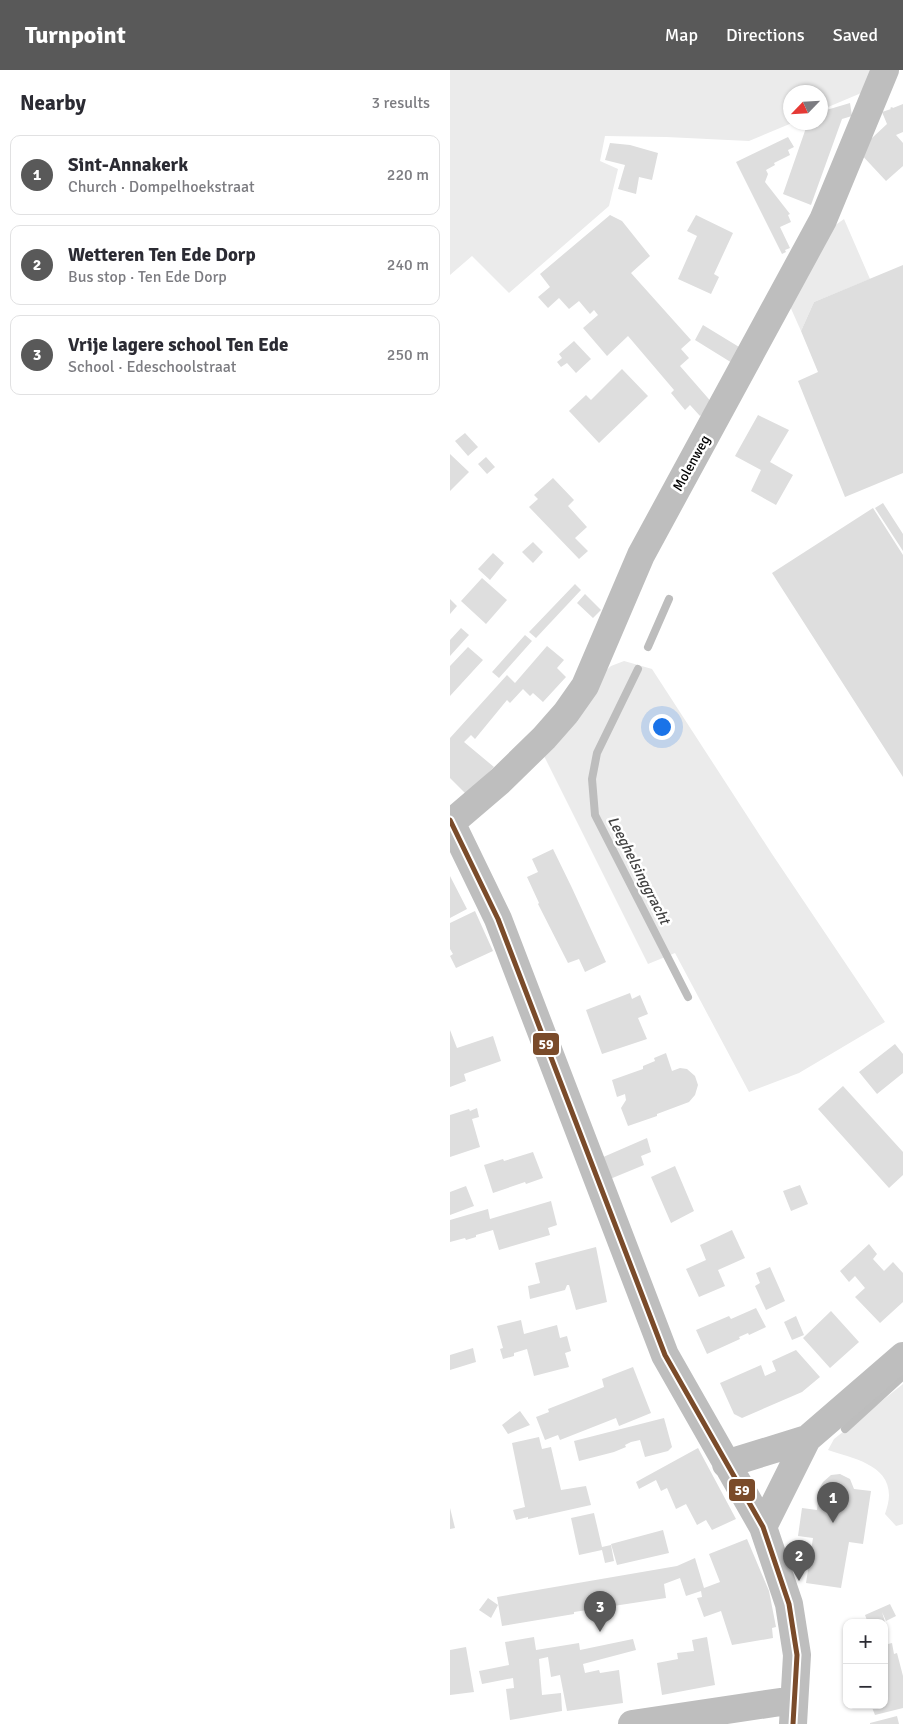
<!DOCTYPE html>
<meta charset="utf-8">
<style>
:root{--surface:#fff;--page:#f2f2f3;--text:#2b2b33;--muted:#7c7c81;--line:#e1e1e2;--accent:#595959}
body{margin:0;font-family:Signika,sans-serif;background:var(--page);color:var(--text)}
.controls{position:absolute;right:15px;bottom:15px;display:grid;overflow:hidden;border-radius:10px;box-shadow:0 1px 4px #0004}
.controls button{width:45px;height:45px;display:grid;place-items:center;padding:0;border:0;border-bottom:1px solid var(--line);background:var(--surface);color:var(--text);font:25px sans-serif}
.compass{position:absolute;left:333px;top:15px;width:45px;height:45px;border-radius:50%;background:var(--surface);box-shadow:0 1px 4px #0004;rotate:245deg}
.you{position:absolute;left:211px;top:656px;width:18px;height:18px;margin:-12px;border:4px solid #fff;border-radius:50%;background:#1a73e8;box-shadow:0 0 0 8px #1a73e833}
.badge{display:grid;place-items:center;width:32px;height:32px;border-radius:50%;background:var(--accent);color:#fff;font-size:16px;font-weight:700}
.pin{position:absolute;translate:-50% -41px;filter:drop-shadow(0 1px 2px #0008)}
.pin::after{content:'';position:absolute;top:26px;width:18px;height:15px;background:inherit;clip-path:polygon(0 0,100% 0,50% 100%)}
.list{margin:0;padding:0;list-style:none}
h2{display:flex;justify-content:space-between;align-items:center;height:65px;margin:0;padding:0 20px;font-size:21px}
h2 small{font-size:16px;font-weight:400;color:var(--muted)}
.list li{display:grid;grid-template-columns:32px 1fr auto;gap:15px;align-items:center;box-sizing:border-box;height:80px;margin:0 10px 10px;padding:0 10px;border:1px solid var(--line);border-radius:10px}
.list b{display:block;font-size:19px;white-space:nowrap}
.list p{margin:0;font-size:16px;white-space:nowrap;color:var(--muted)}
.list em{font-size:16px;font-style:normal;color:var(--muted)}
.map{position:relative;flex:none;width:453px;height:1654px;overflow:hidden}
header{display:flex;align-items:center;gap:30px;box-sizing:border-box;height:70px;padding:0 25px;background:var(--accent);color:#fff}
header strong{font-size:24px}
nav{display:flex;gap:28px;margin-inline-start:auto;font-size:18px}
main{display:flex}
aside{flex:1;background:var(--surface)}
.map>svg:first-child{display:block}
.green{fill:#ebebeb}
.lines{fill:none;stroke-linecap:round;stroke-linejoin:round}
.stream{stroke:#bdbdbd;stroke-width:8}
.building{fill:#dedede}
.minor{stroke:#bebebe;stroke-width:28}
.bus-1-casing{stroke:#fff;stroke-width:9}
.bus-1{stroke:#7a4b2a;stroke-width:5}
.labels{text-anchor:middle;stroke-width:5;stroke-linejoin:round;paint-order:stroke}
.street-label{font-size:14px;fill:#000;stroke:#fff}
.water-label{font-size:15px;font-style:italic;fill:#424242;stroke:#fff}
.line-badge{stroke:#fff;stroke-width:2}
.badge-label{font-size:14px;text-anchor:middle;font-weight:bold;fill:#fff}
</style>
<header>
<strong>Turnpoint</strong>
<nav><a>Map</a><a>Directions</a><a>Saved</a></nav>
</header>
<main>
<aside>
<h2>Nearby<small>3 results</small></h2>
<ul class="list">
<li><span class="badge">1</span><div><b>Sint-Annakerk</b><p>Church · Dompelhoekstraat</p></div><em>220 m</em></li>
<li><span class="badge">2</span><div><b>Wetteren Ten Ede Dorp</b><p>Bus stop · Ten Ede Dorp</p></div><em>240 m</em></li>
<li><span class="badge">3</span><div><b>Vrije lagere school Ten Ede</b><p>School · Edeschoolstraat</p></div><em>250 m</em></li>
</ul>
</aside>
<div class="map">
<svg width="453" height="1654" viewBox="0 0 453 1654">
<rect width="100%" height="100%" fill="#fff"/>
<!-- green -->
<path class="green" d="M0,0H424L416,21L371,40L370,22H340V52L342,53L299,71L216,67L155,66L150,91L168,99L159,136L59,223L22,186L0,205Z
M394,149L420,209L364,232L351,261L339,234L377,161Z
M174,591L202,599L322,784L435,952L349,1003L299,1022L225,883L198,894L94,686L149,607L161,596Z
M453,1314V1454L446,1456L435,1444C437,1438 439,1431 439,1425C439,1394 401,1388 378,1380L384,1369Z"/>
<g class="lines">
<!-- stream -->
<path class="stream" d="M198,577L219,529
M188,599L147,683L142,709L145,745L238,927
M395,1359L453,1306"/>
</g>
<!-- building -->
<path class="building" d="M400,33L402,46L392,49L361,135L333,124L357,55L368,57L373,41Z
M453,34V62L446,65L453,73V96L436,111L408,81L437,54L432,42L441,39L440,38L442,37L443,38Z
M338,67L344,77L338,80L340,85L324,93L325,95L316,100L318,104L315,112L340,144L338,145L341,152L330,157L340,178L335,180L336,182L332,184L286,92Z
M160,73L180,75L208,83L202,110L189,107L186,124L168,119L175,95L155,90Z
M160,145L172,151L200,186L181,203L241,270L231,279L239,288L230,296L264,335L250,346L240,335L235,340L221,323L224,320L178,266L157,286L133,258L148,245L144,240L140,244L129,231L119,239L109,228L98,238L88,227L100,217L90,204Z
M246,145L283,163L264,204L269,207L261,224L228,209L247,166L237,161Z
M453,195V403L395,427L348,311L368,302L351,261L364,232Z
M253,255L294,280L287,296L245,270Z
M124,271L141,289L126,303L117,293L111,297L107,292L112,288L109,284Z
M172,299L198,326L149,373L119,341L136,325L141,330Z
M308,345L339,360L320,392L343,405L326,435L301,421L311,400L285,386Z
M15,363L28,377L18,386L5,371Z
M0,384L19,402L0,421Z
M36,387L45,397L37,404L28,394Z
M103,408L124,430L118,436L137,457L125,468L138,481L129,489L79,437L88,429L84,425Z
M433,433L453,464V481L425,438Z
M423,438L453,485V707L322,503Z
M83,472L93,482L83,493L72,482Z
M43,483L54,493L40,510L28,499Z
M32,508L57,530L36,554L11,531Z
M125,514L131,520L86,568L79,562Z
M135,524L151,540L143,548L127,533Z
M0,529L7,536L0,544Z
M11,558L19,565L0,586V570Z
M75,565L82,571L49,608L42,602Z
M97,576L114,590L107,598L116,607L93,632L83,623L80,626L73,619L60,633L57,630L25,669L21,665L14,672L44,697L17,725L0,708V668L57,605L65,613Z
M18,577L33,590L0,626V596Z
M103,779L122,818L156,892L135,902L129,889L118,893L88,834L89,833L77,807L88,802L82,789Z
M0,806L17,839L0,848Z
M25,841L43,881L6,898L0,886L3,884L0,879V853Z
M180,923L182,929L190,925L198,944L188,948L197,969L152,984L136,940Z
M0,960L7,978L43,966L51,991L14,1004L16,1011L0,1017Z
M445,974L453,984V1003L427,1024L409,1002Z
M216,983L222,1001L230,998L237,999L245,1006L248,1015L245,1025L239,1032L207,1044V1046L178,1056L171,1038L176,1030L175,1024L167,1027L162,1010L193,999V996L205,991L204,988Z
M393,1016L453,1082V1105L439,1118L368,1039Z
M27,1038L29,1047L22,1049L30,1077L0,1087V1045L19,1039L20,1041Z
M197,1068L201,1082L191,1086L194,1095L160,1109L151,1088Z
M83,1082L93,1108L76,1114L75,1112L43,1123L34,1095L53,1089L54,1091Z
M225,1096L244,1141L221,1153L201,1107Z
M350,1115L358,1134L341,1141L333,1121Z
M16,1116L24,1136L0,1145V1122Z
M101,1131L107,1155L98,1158L100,1165L49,1180L43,1160L26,1165V1167L16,1170L15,1168L0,1172V1150L38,1139L40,1149Z
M282,1160L295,1188L268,1200L275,1216L249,1227L236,1199L256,1190L250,1175Z
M419,1174L427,1184L423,1189L434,1201L443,1192L453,1203V1232L430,1253L405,1227L415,1218L405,1206L399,1212L390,1201Z
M146,1177L157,1232L126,1240L119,1215H117L115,1220L80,1229L78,1216L90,1213L85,1193Z
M320,1197L335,1231L316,1240L305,1216L310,1213L306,1203Z
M306,1238L316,1257L299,1265L298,1263L289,1267L290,1269L257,1284L246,1260L279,1246L281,1249Z
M381,1241L409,1272L380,1298L353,1268Z
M346,1246L354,1265L342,1270L334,1252Z
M71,1250L74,1264L107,1255L110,1268L117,1266L121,1281L115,1283L119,1297L84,1306L77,1279L64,1283V1286L53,1289L50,1279L53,1278L47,1256Z
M23,1278L26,1292L0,1300V1285Z
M346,1280L370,1307L352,1322L292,1348L284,1344L270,1313L311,1295L315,1306L326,1301L322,1291Z
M183,1297L201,1343L169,1356L166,1348L110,1370L108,1365L95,1370L86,1347L99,1342L98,1339L154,1317L152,1309Z
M70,1341L80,1355L58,1364L52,1355Z
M214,1348L222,1377L218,1381L195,1387L190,1370L181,1372L175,1375L176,1377L164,1382L129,1391L124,1371Z
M89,1367L92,1379L101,1377L111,1420L136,1416L141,1435L78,1449V1447L66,1450L63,1440L75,1437L62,1373Z
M248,1378L286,1449L262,1460L256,1450L247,1455L236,1434L226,1439L217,1418L211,1421L206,1410L189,1419L186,1412Z
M390,1404L400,1409L404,1419L421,1421L413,1474L399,1472L391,1518L356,1513L363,1468L348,1466L352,1438L367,1440L369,1419L373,1412L381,1405Z
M0,1438L5,1458L0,1459Z
M144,1443L152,1477L161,1475L164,1491L155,1493L152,1480L129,1485L121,1448Z
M213,1460L219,1483L167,1495L161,1474Z
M297,1469L319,1521L326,1557L322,1558L323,1568L282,1575L271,1541L254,1547L247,1528L252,1527L251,1521L236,1526L230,1508L214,1514L216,1528L124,1542V1544L52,1556L47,1527L227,1496L245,1488L254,1518L270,1512L259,1484Z
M38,1528L48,1535L41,1548L29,1540Z
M440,1534L446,1546L436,1551L432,1542L435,1552L418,1553L415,1545Z
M84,1567L86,1580L129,1573L130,1580L183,1569L186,1580L133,1594L135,1603L149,1600L150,1603L169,1600L173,1633L117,1641L110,1605L101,1607L98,1587L89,1589L92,1625L111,1623L112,1641L60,1650L56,1619L64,1618L63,1608L32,1614L29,1601L59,1595L55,1572Z
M257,1567L265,1615L212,1625L207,1593L228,1589L227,1583L244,1581L242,1570Z
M442,1573L444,1584L447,1583L453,1606V1638L425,1645L421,1635H434V1575Z
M16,1577L24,1622L0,1625V1580Z
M447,1646L449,1654H420V1653Z"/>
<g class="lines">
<!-- minor -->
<path class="minor" d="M0,750L48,849L215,1285L313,1457L339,1534L347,1585L343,1654
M2,752L50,711L94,668L116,643L135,616L191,485L373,150L435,0
M276,1394L357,1369
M313,1457L357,1369L453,1286
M182,1654L344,1630"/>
<defs>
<path id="bus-1" d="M0,750L48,849L215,1285L313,1457L339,1534L347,1585L343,1654"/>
</defs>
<!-- bus-1 casing -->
<use href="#bus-1" class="bus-1-casing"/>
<!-- bus-1 -->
<use href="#bus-1" class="bus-1"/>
</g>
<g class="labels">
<!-- street labels -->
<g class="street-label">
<text transform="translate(241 393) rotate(-61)" y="5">Molenweg</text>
</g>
<!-- water labels -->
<g class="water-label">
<text transform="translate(189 800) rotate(63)" y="5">Leeghelsinggracht</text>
</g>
</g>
<g class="line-badge">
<rect x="82" y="962" width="28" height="24" rx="5" fill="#7a4b2a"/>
<rect x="278" y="1408" width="28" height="24" rx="5" fill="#7a4b2a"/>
</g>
<g class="badge-label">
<text x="96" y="979">59</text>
<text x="292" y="1425">59</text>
</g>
</svg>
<div class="controls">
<button>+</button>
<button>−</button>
</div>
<svg class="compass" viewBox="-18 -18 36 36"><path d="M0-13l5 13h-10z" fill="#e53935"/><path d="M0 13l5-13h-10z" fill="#7c7c81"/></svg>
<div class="you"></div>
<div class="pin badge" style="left:383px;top:1453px">1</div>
<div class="pin badge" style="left:349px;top:1511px">2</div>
<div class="pin badge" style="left:150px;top:1562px">3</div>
</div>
</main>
